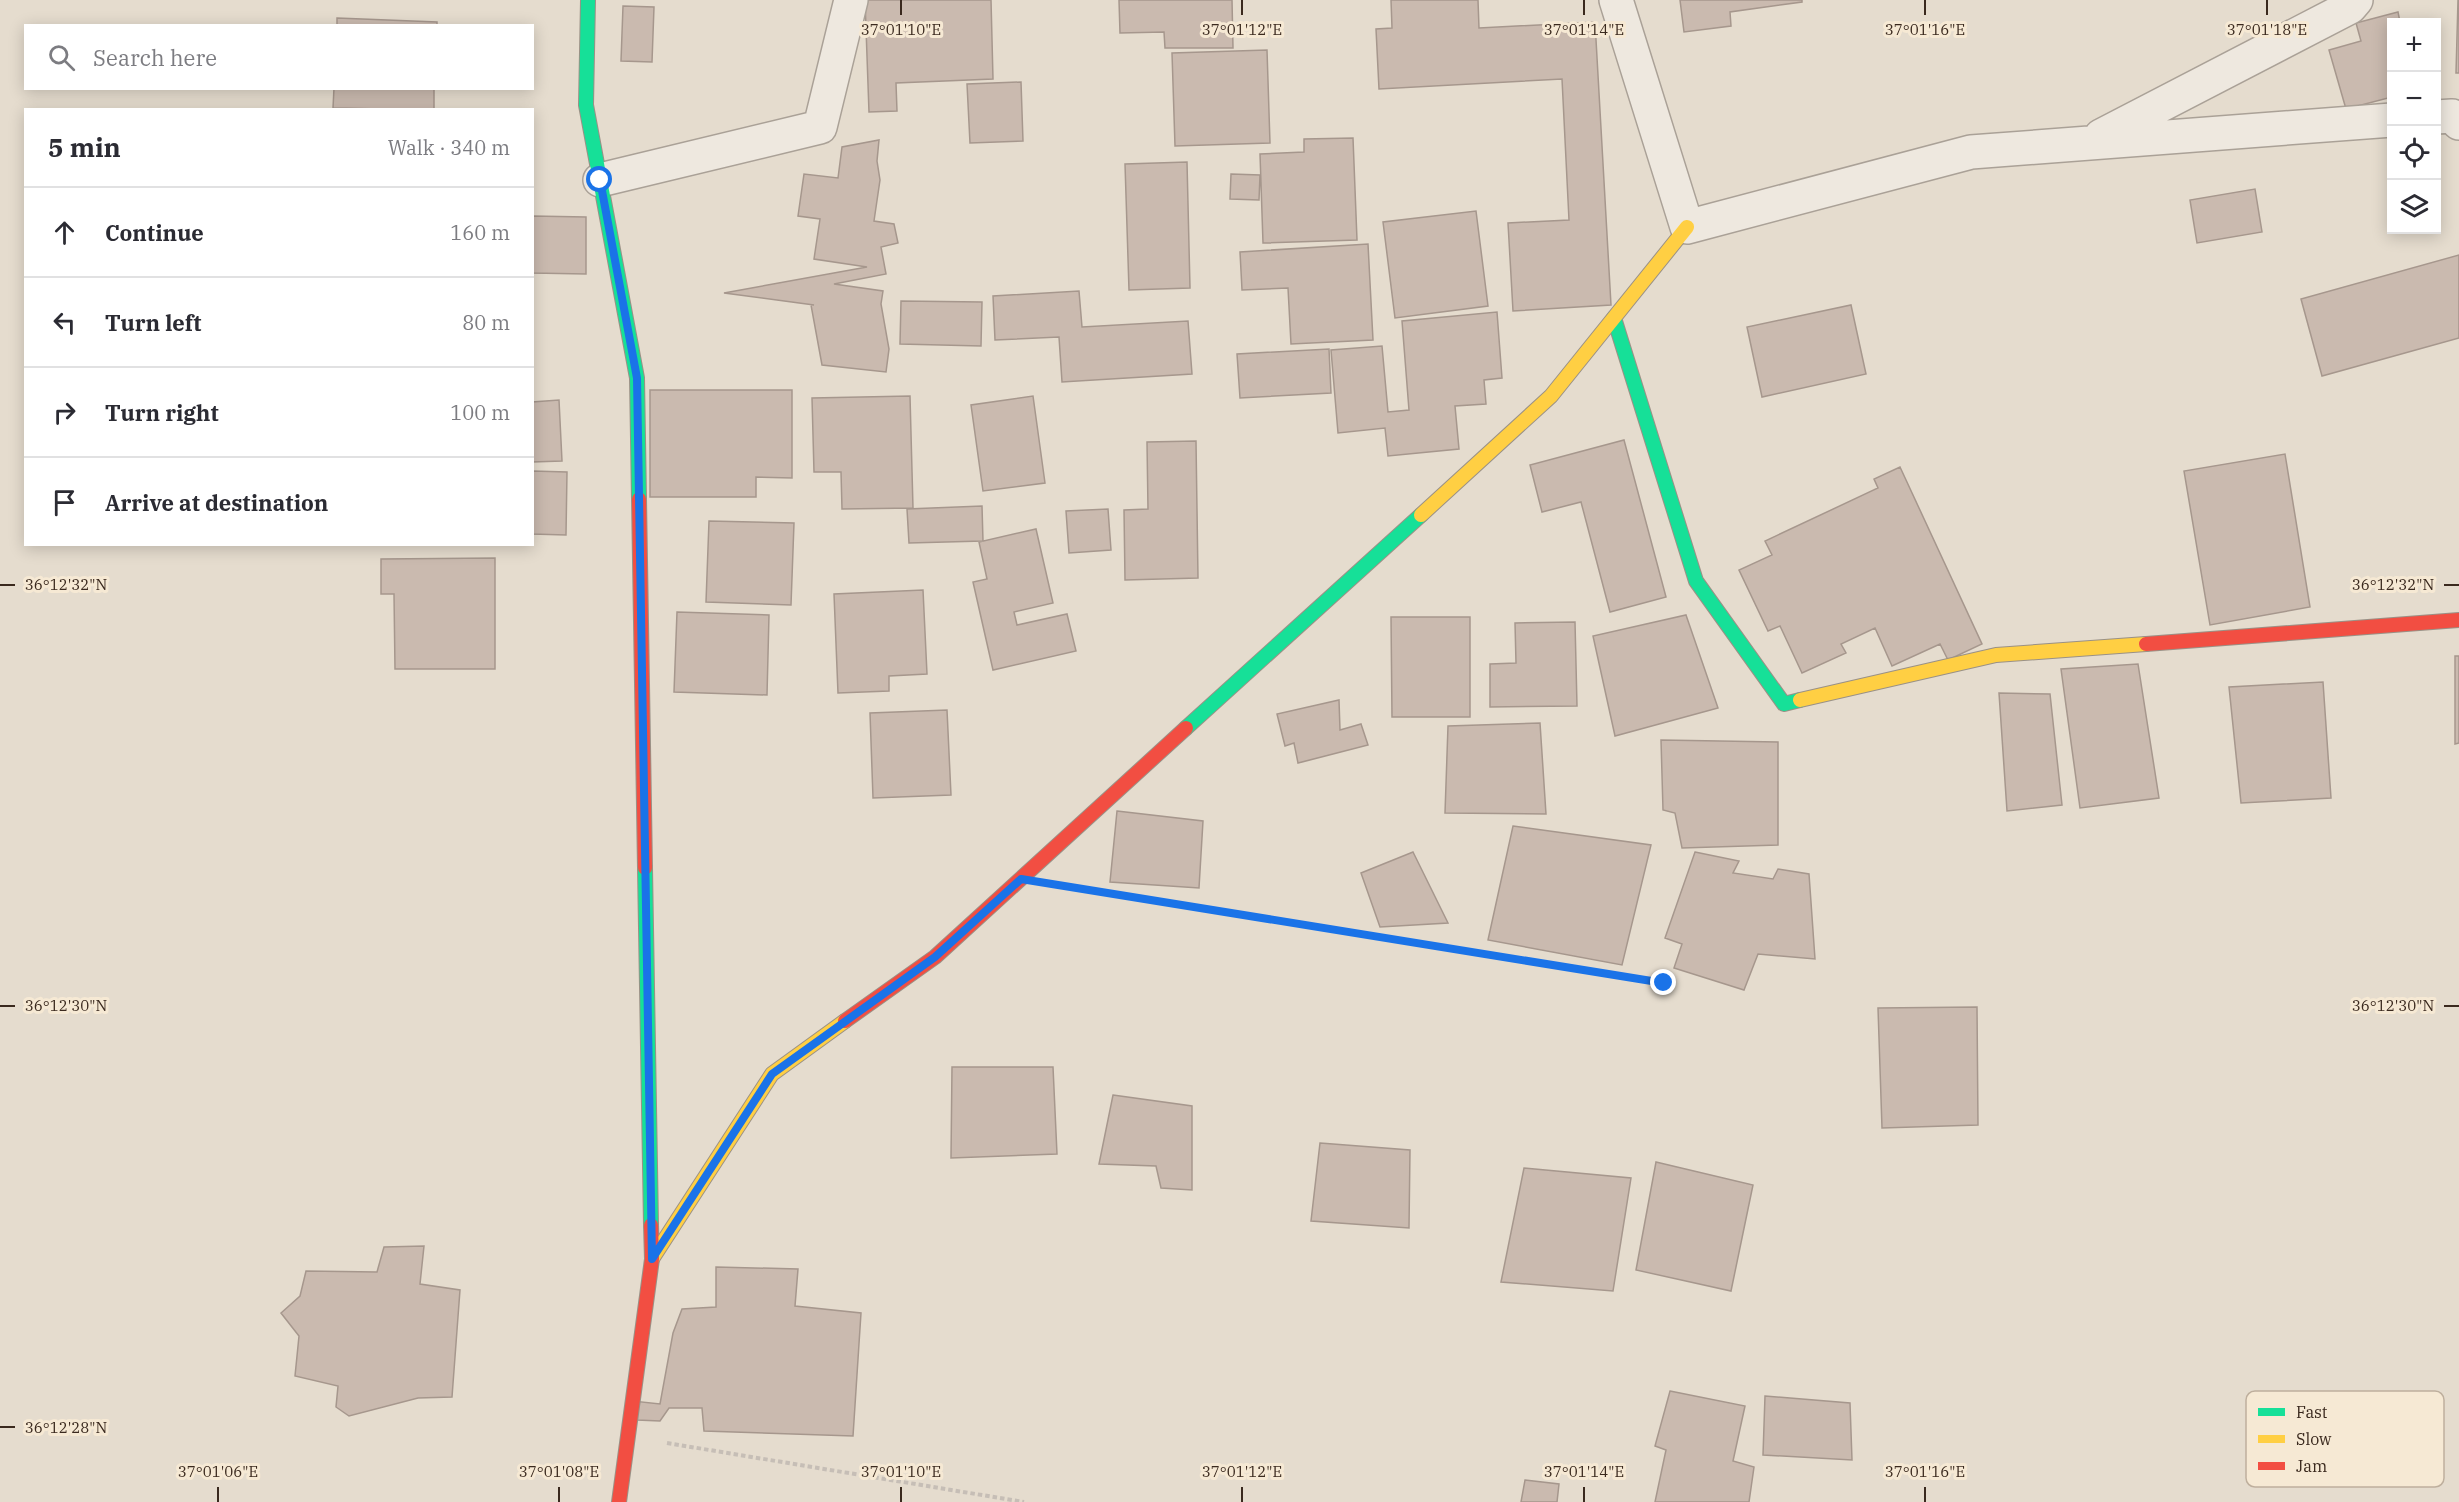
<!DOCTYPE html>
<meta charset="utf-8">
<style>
:root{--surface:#fff;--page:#f2f2f3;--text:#2b2b33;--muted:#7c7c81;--line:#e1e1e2}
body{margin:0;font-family:"IBM Plex Serif",serif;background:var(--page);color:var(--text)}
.controls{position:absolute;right:18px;top:18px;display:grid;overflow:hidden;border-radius:0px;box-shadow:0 3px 15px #0003}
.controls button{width:54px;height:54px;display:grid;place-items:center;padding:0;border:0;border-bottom:2px solid var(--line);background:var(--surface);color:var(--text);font:30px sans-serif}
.stop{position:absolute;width:18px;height:18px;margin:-14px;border:4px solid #1a73e8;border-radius:50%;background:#fff}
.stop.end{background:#1a73e8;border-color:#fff;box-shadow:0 2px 6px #0008}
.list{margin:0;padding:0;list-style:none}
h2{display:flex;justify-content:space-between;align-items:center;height:78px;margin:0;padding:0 24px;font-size:26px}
h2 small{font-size:20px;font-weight:400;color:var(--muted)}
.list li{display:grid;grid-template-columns:39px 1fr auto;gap:18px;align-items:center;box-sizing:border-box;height:90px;padding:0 24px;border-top:2px solid var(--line)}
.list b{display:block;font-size:22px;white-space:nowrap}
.list em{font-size:20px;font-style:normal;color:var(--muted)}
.icon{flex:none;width:33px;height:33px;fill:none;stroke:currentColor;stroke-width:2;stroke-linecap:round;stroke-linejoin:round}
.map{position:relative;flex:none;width:2459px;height:1502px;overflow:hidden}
.search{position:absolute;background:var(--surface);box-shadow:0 3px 15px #0003;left:24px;top:24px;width:510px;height:66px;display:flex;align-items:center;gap:15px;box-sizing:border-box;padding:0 21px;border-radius:0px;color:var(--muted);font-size:22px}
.panel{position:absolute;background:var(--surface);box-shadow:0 3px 15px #0003;left:24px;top:108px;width:510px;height:438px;border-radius:0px}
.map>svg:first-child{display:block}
.building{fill:#cabaaf;stroke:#a6978d;stroke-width:1.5}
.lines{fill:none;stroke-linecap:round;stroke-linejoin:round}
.street-casing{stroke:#aaa197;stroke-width:36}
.fast-casing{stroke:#9a9186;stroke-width:16}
.slow-casing{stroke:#9a9186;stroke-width:16}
.jam-casing{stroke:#9a9186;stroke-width:16}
.path{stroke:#c6beb6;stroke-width:4;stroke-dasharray:4.5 3;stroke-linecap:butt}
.street{stroke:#eee8df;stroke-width:33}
.fast{stroke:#16e098;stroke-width:14}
.slow{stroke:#ffcf43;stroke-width:14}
.jam{stroke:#f24e42;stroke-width:14}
.route{stroke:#1a73e8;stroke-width:8}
.ticks{fill:none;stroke:#3a291e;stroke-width:2}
.key{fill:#f6e9d4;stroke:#beaf9d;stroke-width:1.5}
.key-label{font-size:16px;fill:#3a291e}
.ticks-label{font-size:15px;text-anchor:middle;fill:#3a291e;stroke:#f6e9d4;stroke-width:6;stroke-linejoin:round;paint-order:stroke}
</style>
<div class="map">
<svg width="2459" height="1502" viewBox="0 0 2459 1502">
<rect width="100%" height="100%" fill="#e5dcce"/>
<!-- building -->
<path class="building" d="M865,0H991L993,79L896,83L897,111L869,112Z
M1119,0H1232L1233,48H1165L1164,32L1120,33Z
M1391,0H1478L1479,28L1595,22L1611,305L1513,311L1508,223L1569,220L1562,79L1379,89L1376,29L1392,28Z
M1680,0H1802V2L1730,12L1731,26L1684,32Z
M2458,0H2459V73H2456Z
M623,6L654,7L652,62L621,61Z
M2398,12L2400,22H2392V97L2346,109L2329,50L2361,41L2356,23Z
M337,18L437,22V26H337Z
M1267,50L1270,143L1175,146L1172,53Z
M1021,82L1023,141L970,143L967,84Z
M334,88H434V110L333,108Z
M1353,138L1357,240L1263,243L1260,154L1304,152V139Z
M879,140L877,161L880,180L874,221L894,224L898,243L881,247L886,274L834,284L883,291L881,304L889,349L886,372L822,365L811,305H814L724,293L867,267L814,259L820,219L798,216L804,174L838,178L842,147Z
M1187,162L1190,288L1129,290L1125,164Z
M1231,174L1260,175L1259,200L1230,199Z
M2255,189L2262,232L2197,243L2190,200Z
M1476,211L1488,306L1395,318L1383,222Z
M532,216L586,217V274L532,273Z
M1368,244L1373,340L1291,344L1288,288L1242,290L1240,252Z
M2459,255V338L2322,376L2301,299Z
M1079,291L1082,327L1188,321L1192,374L1062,382L1059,337L995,340L993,296Z
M901,301L982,302L981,346L900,344Z
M1851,305L1866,374L1762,397L1747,327Z
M1497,312L1502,378L1484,380L1486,404L1455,406L1459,449L1388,456L1385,428L1338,433L1331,350L1382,346L1388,412L1409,410L1402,321Z
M1329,349L1331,393L1240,398L1237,354Z
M650,390H792V478L756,477V497H650Z
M910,396L913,508L842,509L841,472H814L812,398Z
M1033,396L1045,483L983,491L971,405Z
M559,400L562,461L532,462V402Z
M1624,440L1666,597L1610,612L1581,502L1542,512L1530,465Z
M1196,441L1198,578L1125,580L1124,510L1148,509L1147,442Z
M2285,454L2310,607L2210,625L2184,471Z
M1900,467L1982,644L1948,660L1940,644L1892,666L1875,628L1841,644L1846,653L1802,673L1780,626L1768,631L1739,570L1772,555L1765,541L1878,488L1874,479Z
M532,471L567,472L566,535L532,534Z
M982,506L983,541L909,543L907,509Z
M1108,509L1111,550L1069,553L1066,511Z
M709,521L794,523L791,605L706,602Z
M1036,529L1053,603L1014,612L1017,625L1067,614L1076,651L993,670L973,582L987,579L979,542Z
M495,558V669H395L394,594H381V559Z
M923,590L927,674L889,676V691L838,693L834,594Z
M677,612L769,615L767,695L674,692Z
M1686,615L1718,708L1615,736L1593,636Z
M1391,617H1470V717H1392Z
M1575,622L1577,706L1490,707V664L1516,663L1515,623Z
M2455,656H2459V743L2455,744Z
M2138,664L2159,798L2080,808L2061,669Z
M2323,682L2331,798L2241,803L2229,687Z
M1999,693L2050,694L2062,805L2007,811Z
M1339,700L1340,730L1361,724L1368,745L1298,763L1294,743L1285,746L1277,714Z
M947,710L951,795L873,798L870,713Z
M1540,723L1546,814L1445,813L1448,726Z
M1661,740L1778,742V845L1682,848L1675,813L1663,810Z
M1117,811L1203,821L1199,888L1110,882Z
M1513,826L1651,845L1622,965L1488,940Z
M1413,852L1448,923L1380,927L1361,873Z
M1695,852L1739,861L1733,873L1773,879L1778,869L1809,874L1815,959L1758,954L1744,990L1674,968L1682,944L1665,938Z
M1977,1007L1978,1125L1882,1128L1878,1008Z
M952,1067H1053L1057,1154L951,1158Z
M1113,1095L1192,1106V1190L1161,1188L1156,1166L1099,1164Z
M1320,1143L1410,1150L1409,1228L1311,1221Z
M1656,1162L1753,1185L1731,1291L1636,1270Z
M1524,1168L1631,1178L1613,1291L1501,1282Z
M424,1246L420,1284L460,1290L452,1397L418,1398L349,1416L336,1407L338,1386L295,1376L299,1336L281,1313L300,1296L306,1271L377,1272L384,1247Z
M716,1267L798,1269L795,1306L861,1313L853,1436L704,1431L702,1408H669L660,1421L637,1420L633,1401L660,1404L673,1333L682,1309L716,1307Z
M1670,1391L1745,1406L1733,1461L1754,1467L1749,1502H1655L1666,1450L1655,1446Z
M1765,1396L1850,1403L1852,1460L1763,1455Z
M1525,1480L1559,1484L1557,1502H1521Z"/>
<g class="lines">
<defs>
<path id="street" d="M1616,0L1687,227L1971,152L2392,120
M2436,117L2452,116L2459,123
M2101,136L2350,7L2356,0
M600,180L820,127L851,0"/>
<path id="fast" d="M588,0L586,105L637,378L639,499
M1614,318L1696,581L1784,704L1800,700
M1186,728L1421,515
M645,868L651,1225"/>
<path id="slow" d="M1421,515L1551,396L1687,227
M1800,700L1996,655L2146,644
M652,1259L772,1074L845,1021"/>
<path id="jam" d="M639,499L645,868
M2146,644L2459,620
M845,1021L935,957L1186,728
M619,1502L652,1259L651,1225"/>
</defs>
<!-- street casing -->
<use href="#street" class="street-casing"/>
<!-- fast casing -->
<use href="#fast" class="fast-casing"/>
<!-- slow casing -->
<use href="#slow" class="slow-casing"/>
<!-- jam casing -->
<use href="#jam" class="jam-casing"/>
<!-- path -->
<path class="path" d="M1072,887L1664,983
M667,1443L1024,1502"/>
<!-- street -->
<use href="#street" class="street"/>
<!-- fast -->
<use href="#fast" class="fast"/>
<!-- slow -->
<use href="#slow" class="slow"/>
<!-- jam -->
<use href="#jam" class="jam"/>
</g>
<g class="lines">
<!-- route -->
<path class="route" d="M600,180L637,378L652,1259L772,1074L935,957L1021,879L1664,983"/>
</g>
<!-- ticks -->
<path class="ticks" d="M901,0V15M1242,0V15M1584,0V15M1925,0V15M2267,0V15M0,585H15M2444,585H2459M0,1006H15M2444,1006H2459M0,1427H15M218,1487V1502M559,1487V1502M901,1487V1502M1242,1487V1502M1584,1487V1502M1925,1487V1502"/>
<!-- legend -->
<rect x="2246" y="1391" width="198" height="96" rx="9" class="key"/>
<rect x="2258" y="1408" width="27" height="8" fill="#16e098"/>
<rect x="2258" y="1435" width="27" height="8" fill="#ffcf43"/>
<rect x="2258" y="1462" width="27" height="8" fill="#f24e42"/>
<g class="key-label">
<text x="2296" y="1418">Fast</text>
<text x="2296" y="1445">Slow</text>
<text x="2296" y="1472">Jam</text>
</g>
<g class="ticks-label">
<text x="901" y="35">37°01'10"E</text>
<text x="1242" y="35">37°01'12"E</text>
<text x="1584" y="35">37°01'14"E</text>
<text x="1925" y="35">37°01'16"E</text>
<text x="2267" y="35">37°01'18"E</text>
<text x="66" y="590">36°12'32"N</text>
<text x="2393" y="590">36°12'32"N</text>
<text x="66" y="1011">36°12'30"N</text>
<text x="2393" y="1011">36°12'30"N</text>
<text x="66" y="1433">36°12'28"N</text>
<text x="218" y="1477">37°01'06"E</text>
<text x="559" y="1477">37°01'08"E</text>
<text x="901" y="1477">37°01'10"E</text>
<text x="1242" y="1477">37°01'12"E</text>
<text x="1584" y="1477">37°01'14"E</text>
<text x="1925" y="1477">37°01'16"E</text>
</g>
</svg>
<div class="controls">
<button>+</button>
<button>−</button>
<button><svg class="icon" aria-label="locate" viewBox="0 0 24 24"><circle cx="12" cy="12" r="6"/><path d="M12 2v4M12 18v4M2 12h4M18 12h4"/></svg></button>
<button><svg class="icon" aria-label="layers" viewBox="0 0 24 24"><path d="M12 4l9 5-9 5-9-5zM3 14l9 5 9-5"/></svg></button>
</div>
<div class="stop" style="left:600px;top:180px"></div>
<div class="stop end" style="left:1664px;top:983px"></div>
<div class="search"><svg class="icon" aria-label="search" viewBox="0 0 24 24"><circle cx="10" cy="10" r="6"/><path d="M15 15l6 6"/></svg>Search here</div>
<section class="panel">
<h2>5 min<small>Walk · 340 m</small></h2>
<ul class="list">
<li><svg class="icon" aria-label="ahead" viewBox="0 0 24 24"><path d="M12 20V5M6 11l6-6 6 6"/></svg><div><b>Continue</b></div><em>160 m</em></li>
<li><svg class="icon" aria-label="left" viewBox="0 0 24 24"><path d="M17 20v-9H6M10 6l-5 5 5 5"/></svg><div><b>Turn left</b></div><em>80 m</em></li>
<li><svg class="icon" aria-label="right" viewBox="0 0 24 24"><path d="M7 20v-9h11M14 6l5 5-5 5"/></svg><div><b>Turn right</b></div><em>100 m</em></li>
<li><svg class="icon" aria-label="arrive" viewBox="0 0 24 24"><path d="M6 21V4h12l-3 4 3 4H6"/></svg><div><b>Arrive at destination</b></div></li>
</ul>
</section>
</div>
